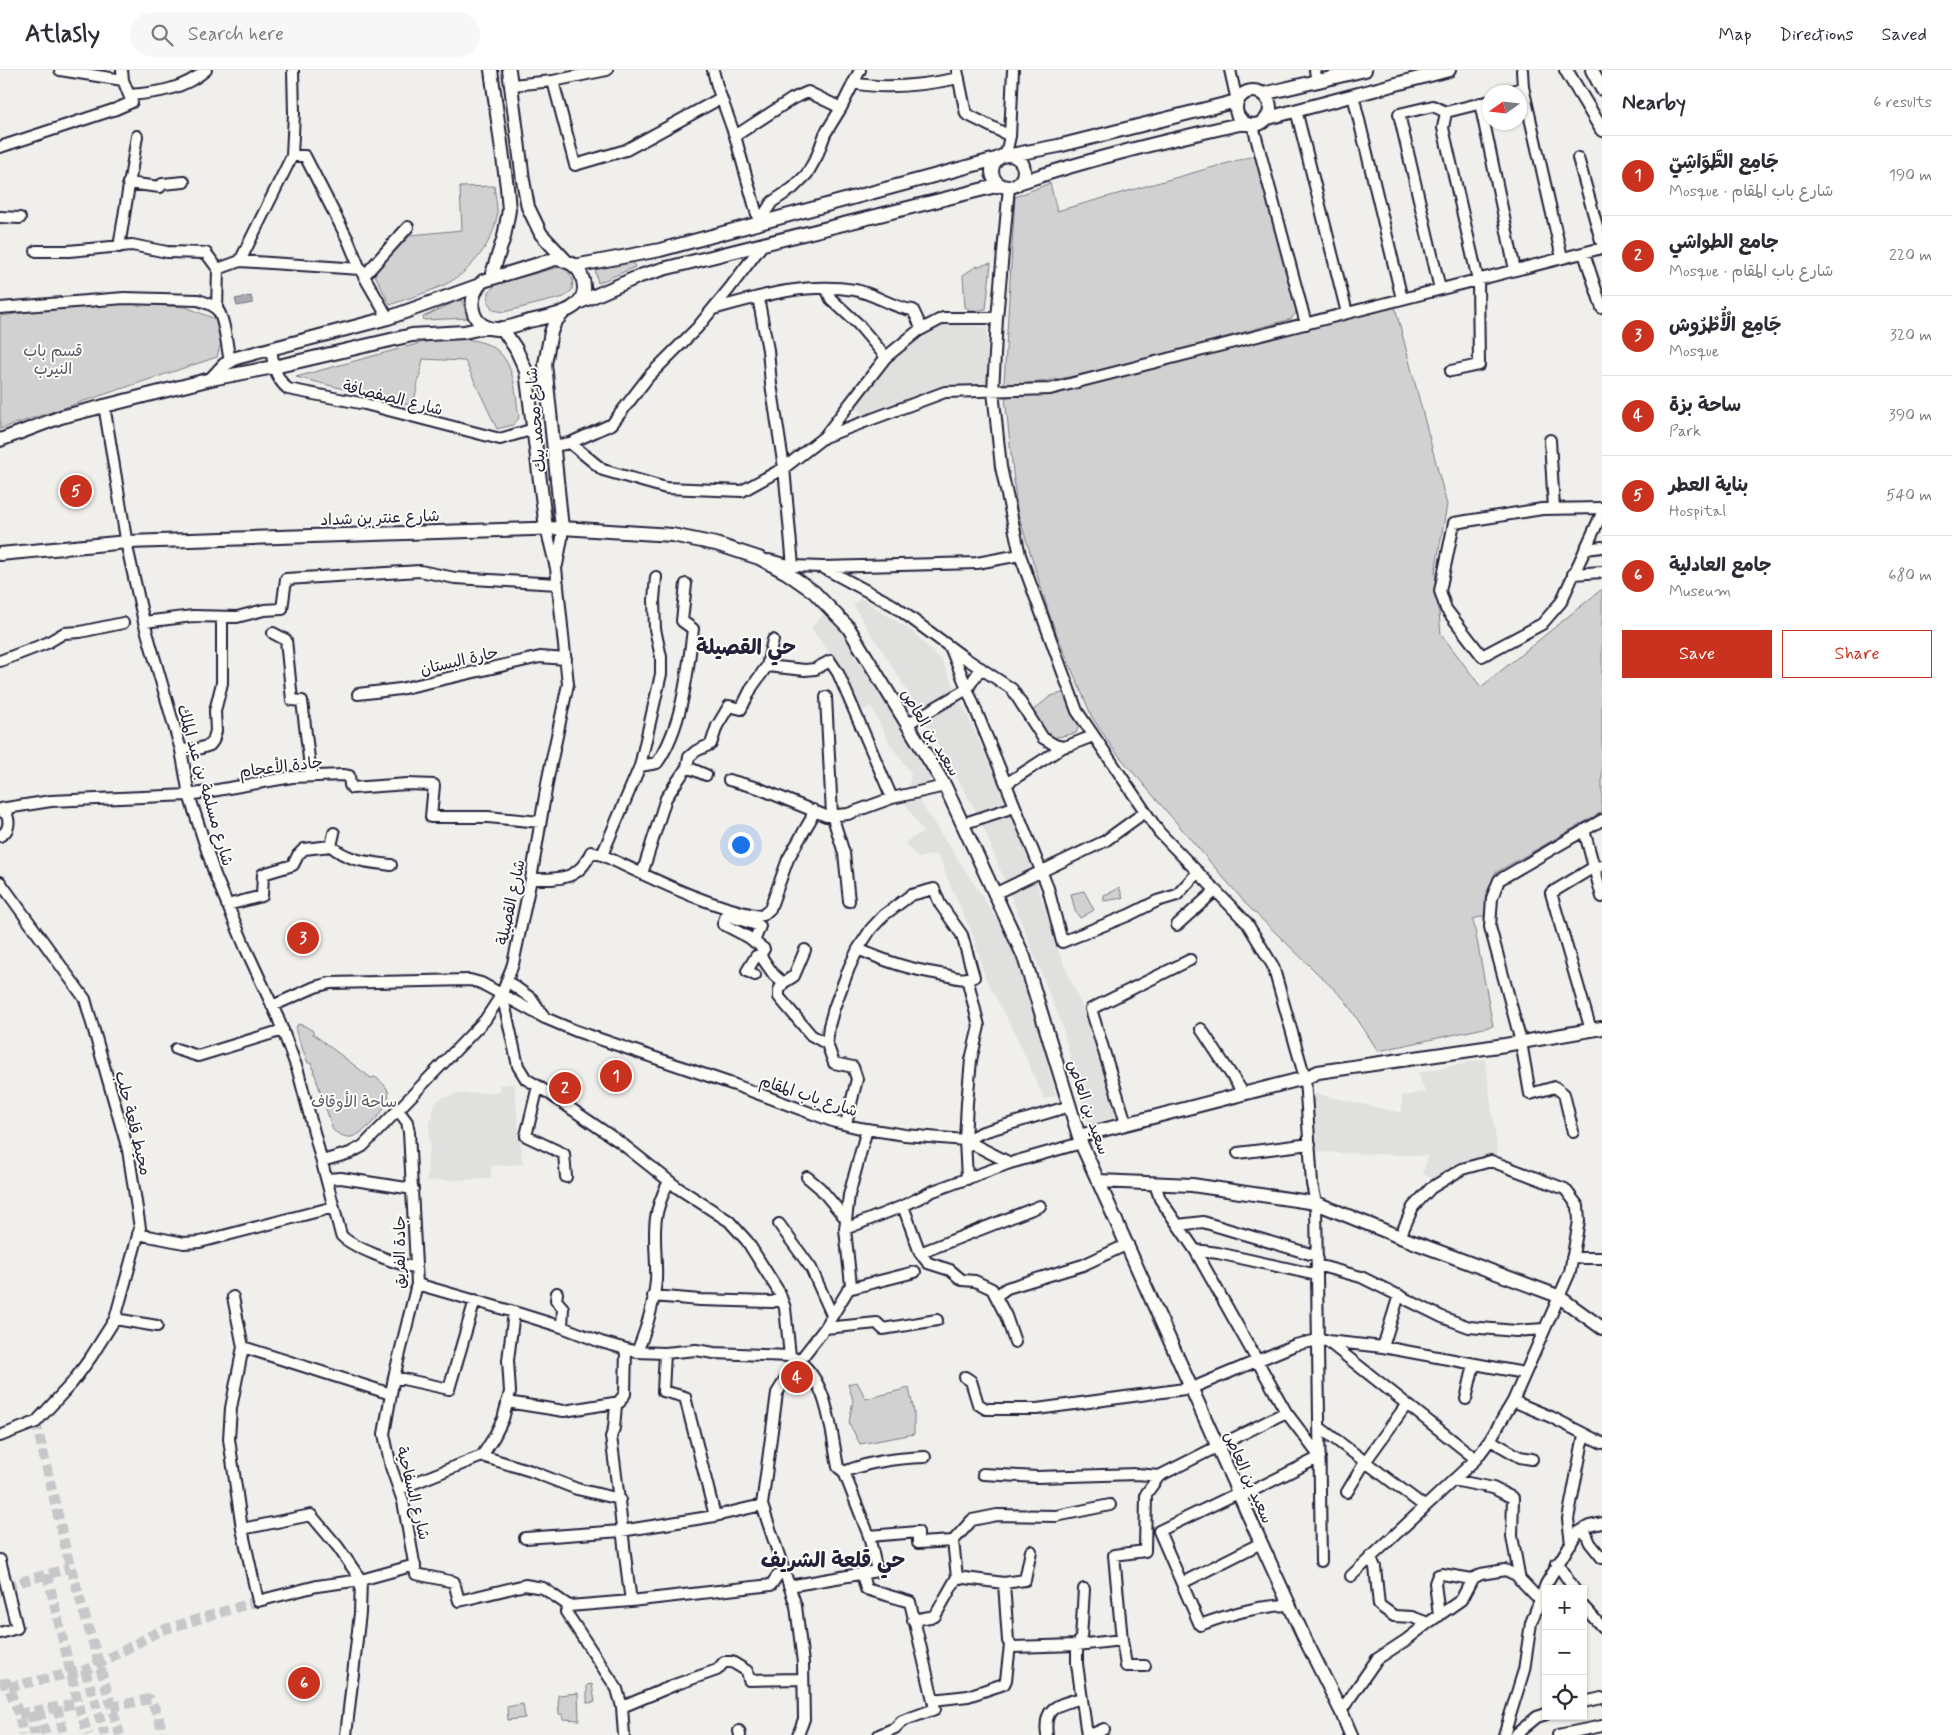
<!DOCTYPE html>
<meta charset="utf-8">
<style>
:root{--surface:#fff;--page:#f7f7f7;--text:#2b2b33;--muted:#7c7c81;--line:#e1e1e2;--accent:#c8321e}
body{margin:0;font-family:Mynerve,"Playpen Sans Arabic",sans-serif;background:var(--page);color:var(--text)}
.controls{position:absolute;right:15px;bottom:15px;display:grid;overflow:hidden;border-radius:0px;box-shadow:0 1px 4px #0004}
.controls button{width:45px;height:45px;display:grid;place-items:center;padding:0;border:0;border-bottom:1px solid var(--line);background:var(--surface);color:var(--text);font:25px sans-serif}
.compass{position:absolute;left:1482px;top:15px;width:45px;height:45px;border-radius:50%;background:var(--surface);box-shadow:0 1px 4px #0004;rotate:256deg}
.you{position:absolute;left:740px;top:774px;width:18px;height:18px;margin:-12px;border:4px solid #fff;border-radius:50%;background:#1a73e8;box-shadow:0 0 0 8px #1a73e833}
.badge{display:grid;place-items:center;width:32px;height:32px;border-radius:50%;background:var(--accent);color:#fff;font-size:16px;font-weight:700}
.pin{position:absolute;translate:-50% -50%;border:2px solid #fff;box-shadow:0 1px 5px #0006}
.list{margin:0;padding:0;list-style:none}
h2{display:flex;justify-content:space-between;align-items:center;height:65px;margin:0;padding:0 20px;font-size:21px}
h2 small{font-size:16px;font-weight:400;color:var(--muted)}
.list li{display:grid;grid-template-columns:32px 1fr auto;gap:15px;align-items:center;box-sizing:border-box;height:80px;padding:0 20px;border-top:1px solid var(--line)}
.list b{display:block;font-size:19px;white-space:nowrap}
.list p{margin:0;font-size:16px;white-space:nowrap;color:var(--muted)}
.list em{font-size:16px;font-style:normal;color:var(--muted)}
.actions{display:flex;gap:10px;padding:15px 20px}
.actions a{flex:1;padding:11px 0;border:1px solid var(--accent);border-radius:0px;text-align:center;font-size:18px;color:var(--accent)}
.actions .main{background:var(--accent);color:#fff}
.icon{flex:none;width:28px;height:28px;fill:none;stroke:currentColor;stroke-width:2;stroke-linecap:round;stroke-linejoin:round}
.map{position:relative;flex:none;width:1602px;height:1665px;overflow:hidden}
header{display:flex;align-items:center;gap:30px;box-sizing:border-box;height:70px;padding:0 25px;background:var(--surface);border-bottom:1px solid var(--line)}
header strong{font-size:24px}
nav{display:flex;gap:28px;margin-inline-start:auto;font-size:18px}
.search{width:350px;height:45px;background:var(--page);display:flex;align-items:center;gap:12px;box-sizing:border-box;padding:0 18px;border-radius:28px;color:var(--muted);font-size:19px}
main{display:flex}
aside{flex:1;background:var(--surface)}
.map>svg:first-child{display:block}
.built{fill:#e0e0df}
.green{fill:#d2d1d1;stroke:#7a7a86}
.water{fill:#a9a9b0;stroke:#737381}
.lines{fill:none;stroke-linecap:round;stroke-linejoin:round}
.minor-tunnel{stroke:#c7c6c9;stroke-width:10;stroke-dasharray:10 5;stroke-linecap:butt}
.minor-casing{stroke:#22223b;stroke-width:14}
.major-casing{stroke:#22223b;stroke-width:16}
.minor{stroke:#fdfcf7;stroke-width:10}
.major{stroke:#fdfcf7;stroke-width:12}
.labels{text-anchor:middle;stroke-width:4;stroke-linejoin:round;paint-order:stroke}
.park-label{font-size:16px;fill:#575768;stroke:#fdfcf7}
.street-label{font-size:16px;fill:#22223b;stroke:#fdfcf7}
.district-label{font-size:21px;font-weight:bold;fill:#22223b;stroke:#fdfcf7}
</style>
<header>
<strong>Atlasly</strong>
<div class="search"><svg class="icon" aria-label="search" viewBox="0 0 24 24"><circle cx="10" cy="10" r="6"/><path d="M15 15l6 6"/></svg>Search here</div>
<nav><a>Map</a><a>Directions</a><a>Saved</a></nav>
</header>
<main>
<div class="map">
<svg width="1602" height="1665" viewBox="0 0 1602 1665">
<rect width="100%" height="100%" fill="#f0efec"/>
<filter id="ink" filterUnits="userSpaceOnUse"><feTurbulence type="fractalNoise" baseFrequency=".02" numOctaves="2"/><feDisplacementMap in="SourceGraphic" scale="10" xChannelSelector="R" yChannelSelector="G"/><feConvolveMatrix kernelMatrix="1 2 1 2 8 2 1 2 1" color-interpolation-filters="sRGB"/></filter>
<g filter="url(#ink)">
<!-- built -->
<path class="built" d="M942,255L987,257V313L939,318L863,345L855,336L896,285L901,283L928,260Z
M861,528L913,562L942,591L960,629L1011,743L1036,811L1057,877L1094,965L1119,1047L1088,1054L1062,955L979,746L897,604L853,535Z
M824,544L837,554L931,707L920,732L1021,885L1056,1026L1044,1029L1014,961L985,907L973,865L946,806L943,794L936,784L917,788L905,772L923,762L905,733L911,703L890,674L871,636L859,642L841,598L811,558Z
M1485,989L1498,1084L1454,1098L1434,1109L1422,1104L1429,1086L1318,1082L1312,1023L1402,1043V1026L1425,1022L1418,1003Z
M514,1013L523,1094L491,1096V1109L427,1111L428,1081L430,1080L429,1050H433V1038L437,1031L444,1027L453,1026V1024L499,1022V1015Z"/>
<!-- green -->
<path class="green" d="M1260,84L1296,233L1297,241L1291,249C1232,265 1173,282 1114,297C1077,305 1042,315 1004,314L1015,127L1050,113L1057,141Z
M494,116C495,126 499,140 496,151C491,176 468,204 444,215C427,223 408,228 390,235L374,203L411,165L462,160L460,117Z
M633,192L635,197L598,213L594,195Z
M991,193L986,239L972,241L965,237L963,205L975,197Z
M559,197L568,201L573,210L572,220L564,227L504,242L493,240L488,232L489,222L496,214Z
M461,229L469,248L424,250L423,247Z
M104,232L186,237L215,249L222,269L217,287L0,359V246Z
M1395,237L1447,435L1435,502L1441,564L1481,617L1602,519V742L1495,803L1487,845L1473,849L1493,956L1378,981L1345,930L1247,835L1114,680L1092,647L1052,553L1017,440L1005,327L1036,324L1085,314Z
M457,268C466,269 476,270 484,273C515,283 515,321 519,348L513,355L497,359L465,291L423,289L413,336L296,307L428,271Z
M1066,622L1080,653L1076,663L1053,668L1044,664L1032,641L1051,626Z
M1119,817L1123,828L1104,831V825L1114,821Z
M1084,821L1094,840L1080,848L1075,841L1071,824Z
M298,954L305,956L313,961V964L371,1008L375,1007C380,1011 386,1015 388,1021C393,1035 364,1065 351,1067C345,1068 338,1064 333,1060L311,993H308L296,962V958Z
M857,1312L866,1329L909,1318L914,1342V1364L860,1374L849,1353L853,1330L848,1314Z
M592,1614L595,1632L587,1633V1615Z
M578,1623L579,1650L563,1649L562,1644H559L558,1625Z
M523,1634L525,1648L508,1650L507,1637Z"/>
<!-- water -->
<path class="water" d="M251,226L253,233L237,236L235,229Z"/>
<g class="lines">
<!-- minor-tunnel -->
<path class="minor-tunnel" d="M36,1352L68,1488L120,1665
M47,1504L79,1637L88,1665
M6,1516L70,1498
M85,1600L105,1665
M0,1614L7,1613L19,1644L23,1665
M9,1617L85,1600L99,1594L159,1561L258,1531
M57,1637L64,1665
M111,1637L150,1629L158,1645L163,1665
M39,1640L46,1665
M30,1642L35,1665
M19,1644L78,1633"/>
<defs>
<path id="minor" d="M60,0L123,10
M122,0L123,10L129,25
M713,0L717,16L735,66L759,152
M957,0L966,44L1010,66
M1230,0L1237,31
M1315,0L1317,12
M1522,0L1523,17L1562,188
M553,11L607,0
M853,13C887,20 925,15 959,8
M512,15L553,11L575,95L626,80L721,28
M1510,22L1523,17
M1353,25L1402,229
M1480,33L1515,200
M1296,40L1347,243
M1253,56L1306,254
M735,66L792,29L808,22L841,38
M0,77L116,39L132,32L129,25C157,23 184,19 206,0
M1006,84L1010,66L1013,0
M292,86H305L348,170L360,199L388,248
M1578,88L1602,174
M128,113L160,117L162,114L184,112
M1009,117L997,248L993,321L1001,397L1020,485L1077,641L1159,762L1247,853L1273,896L1305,1008L1312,1114L1316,1133L1321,1491
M0,147L20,148
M759,152L772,132L793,118L807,104L817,86L825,64L841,38L860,0
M119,177L137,66
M36,181H69L132,175L167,182L206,183L218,199
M1584,183L1602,238
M240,191L360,199
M364,206L408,157
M826,218L831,229L858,254L886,287
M1440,219L1399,44L1433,36L1446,42
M758,227L768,280L771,314L784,398L793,496
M0,238L124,228L198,230C204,232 212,234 217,239C225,248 227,279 230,291
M713,239C760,226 806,212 855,220C876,224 892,238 913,240L922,259
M217,240L218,199L240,191L292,86L294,43L293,0
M271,278C273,294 275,308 288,319L365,334L500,369L534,359
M1451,301L1479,295L1478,210L1443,58L1446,42L1490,31
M104,335L128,481L144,552L181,680L189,725L215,805L246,879L278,948L298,1001L341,1165C349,1176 401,1196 415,1197
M824,367L945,322L1050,319L1602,178
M1550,370L1554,439
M570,373L603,400L666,418L742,421L784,398L824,367L886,287L918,261L943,248H997
M553,376L570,373L612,354L649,306L697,258L729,219L763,174
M1602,438L1542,439L1454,453L1440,521L1446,539L1482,586L1542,554L1561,532L1602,443
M1585,479L1602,477
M769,490L793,496L822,497L893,535L962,586L1012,619L1043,668L1055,675L1063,677L1070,675L1093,666
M557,495L562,468V458
M823,497L977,493L1020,485
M1573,504L1602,502
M656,507L654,530L655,559L661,587V604L640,696L602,785C654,809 703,835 759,846L763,845L770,839L788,789L811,749L813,740
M144,552L193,546L237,547L264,540L282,539L286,509L420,501L455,508L558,514
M273,563L286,570L292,630L302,631L311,705
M951,579L1006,714
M0,591L47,573L64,563L80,562L123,553
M767,596L805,600L815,599L830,591L838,603L892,728
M358,624L400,619L540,587L566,589
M826,627L832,745L844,783L849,831
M907,654L967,619L981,598
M1063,677L1006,714L1048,818L1062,872L1129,845L1157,831L1177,825L1198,802
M181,680L198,679L210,675L213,671L216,661L215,641L222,613V548
M640,696L657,693C682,658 688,601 693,559L682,551L686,514
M687,697L706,705
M729,710L758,718L826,746L848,744L892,728L945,716
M0,739L51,731L189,725L292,707L343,705L349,706L350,715L352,718L407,714L434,715L431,747H488L540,752
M0,740L7,745C10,753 9,761 0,766
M962,754L1014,737
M1584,760L1602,827
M331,776L334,763
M642,804L666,728L687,697L689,687L696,681L711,674L717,656L729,636L741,639L752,617L767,596L773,570
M531,809C559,809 579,811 591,782L602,785
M0,812L85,929L128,1080L140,1158L115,1249L91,1287L72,1313L36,1352L0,1366
M994,824L1105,771L1145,742
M227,835L262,826L263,804L293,795L298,785L304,779L331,776C348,791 368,792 391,795
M728,839L723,854L748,867L764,879L760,885L774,905L783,913L779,920V927L811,965L827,974
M726,845L760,856L754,872
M1177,855L1216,820
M755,905L747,901L756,886L760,885
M967,908L979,956L971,990L967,1033L965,1070L967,1109
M507,911L532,929L545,948
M783,913L794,906L805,880
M502,924L518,996L526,1009L538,1016L621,1073L678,1118L729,1151L747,1171L779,1222L785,1238L790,1286
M272,936L315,917L330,913L470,910L481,913L545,948L576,961L735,1015L835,1052L860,1058L905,1065L965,1070L983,1062L1070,1036
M1201,959L1244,1024
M1591,960L1551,823L1594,797L1602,796
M176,979L198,986L283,960
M538,1016L526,1066L564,1084L566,1107
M398,1040L407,1052L409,1062L417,1214L394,1307L384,1364L391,1397L403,1431L416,1504L454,1512L459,1531L525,1515L543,1518L569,1536
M1126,1053L1091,939L1190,890
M846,1054L857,1009L853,997L834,993L827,974L829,956L834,938L849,898L858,879L871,859L884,845L911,825L934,819L940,834L962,865L974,907C956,911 956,906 940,904C909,899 887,892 858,879
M1573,1062L1564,1024L1555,1017L1530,1024L1521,972L1490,857L1492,828L1499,810L1602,750
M965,1070L1010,1093L1081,1073
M1238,1083L1310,1074
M322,1091L350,1083L363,1076L485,950L502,924L513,894L531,809L548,708L568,614L556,498L546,458
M807,1107L820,1118L846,1149
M327,1109L341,1108L413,1119
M1155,1114L1160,1129L1195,1180L1286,1342L1320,1387L1240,1427
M903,1136L920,1183L928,1193L950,1200L962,1210L975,1211L992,1219L1006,1246L1015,1272
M779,1154L811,1198L832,1245
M1178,1155L1203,1152L1317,1186
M845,1159L849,1125L867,1059
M138,1164L184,1173L200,1172L334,1137
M1195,1180L1218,1183L1317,1205
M920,1183L1040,1136
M1572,1188H1602
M1317,1195L1361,1207L1442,1247L1469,1257L1516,1261L1544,1259
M417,1214L514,1242L562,1257L601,1272L637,1282L665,1283L696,1280L714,1283L790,1286C828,1303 831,1362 838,1397L844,1402L869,1466L877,1501L789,1516
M848,1219L915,1202
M557,1223L556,1230L563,1238L562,1257
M653,1226L700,1230L772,1232L781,1229
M996,1226L1007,1218L1083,1195L1128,1174
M233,1227L243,1277L231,1338L229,1369L242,1459L258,1531L317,1516L361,1510L415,1495
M115,1249L157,1256
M825,1258L877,1253L883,1259L937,1250
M1326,1270L1476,1389
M243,1277L391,1324
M1383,1277L1399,1225
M626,1279L625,1324L616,1335L614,1358L611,1367C619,1422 623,1476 631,1531
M637,1282C646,1260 654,1234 656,1210C657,1190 653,1168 656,1148C658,1134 663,1123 669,1111
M665,1283L663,1321L685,1327L715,1446
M394,1307L449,1319L475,1230
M965,1307L971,1311L978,1334L986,1339H1037L1192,1318L1295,1275L1318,1270L1383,1277L1524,1303
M1466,1329L1474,1294
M1513,1331L1551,1347L1602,1373
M507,1332L564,1341L620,1332
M1319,1357L1424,1436
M1490,1370L1520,1387L1532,1389
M482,1386L531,1401L577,1419L620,1429
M844,1402C870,1391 897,1388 925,1387
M983,1404L1037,1407L1137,1404L1159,1406
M1453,1410L1493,1418L1513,1428L1512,1466L1520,1510
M399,1419L482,1386L494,1367L503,1349L510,1322L508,1290L514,1242
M1347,1422L1365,1392L1407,1334
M1238,1423L1159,1461L1200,1555C1230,1544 1257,1536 1289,1535
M242,1459L311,1445L338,1477L361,1510L360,1543L346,1665
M1584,1459L1590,1473L1602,1488
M869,1466L918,1462V1473L953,1471L957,1507L1004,1513L1025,1510L1031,1481
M525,1468L621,1461L715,1446L762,1435
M953,1471L972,1450L997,1445L1056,1446L1110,1435
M1571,1474L1568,1449L1584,1365
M0,1490L17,1558L0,1563
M1557,1493L1574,1519
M862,1504L866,1519L910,1532L933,1630
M1351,1506L1476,1389L1490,1370L1513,1331L1570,1202L1579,1151L1578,1136L1565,1119L1491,1091L1462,1099L1431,1118L1413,1137L1400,1167
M1004,1513L1008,1571L1013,1577L1077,1575L1122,1570
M1182,1513L1261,1473
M1084,1519L1081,1569L1077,1575V1594L1087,1665
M1583,1536L1602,1557
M1439,1546L1435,1513L1438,1505L1442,1504L1472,1509
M913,1550L935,1546L957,1507
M1428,1553L1461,1530L1472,1509L1481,1504L1505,1500L1516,1505L1535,1525L1541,1528
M1145,1596H1126L1122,1570L1114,1485L1145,1481L1146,1424L1159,1406L1286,1342
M1583,1632L1602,1628
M622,1637L677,1614L717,1600L724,1592H732L747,1601L749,1610L803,1609
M1341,1641L1377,1589L1406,1570L1428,1553L1412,1547L1394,1546L1379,1535L1375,1497L1370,1487
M739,1661L740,1665
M624,1665L622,1637L617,1619L566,1542L569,1536L631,1531L771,1515L778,1505L784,1502
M798,1665L804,1649L803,1593L796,1536L762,1435L777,1323L787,1307L825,1258L851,1215L845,1159L903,1136L933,1121L1010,1093
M879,1665L895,1658L902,1651L935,1639L933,1630L968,1626L1004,1614L1006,1610L1010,1575
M1047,1665C1043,1636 1058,1635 1082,1628
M1090,1665L1104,1659
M1504,1665L1524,1600L1531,1553L1546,1514L1577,1463L1589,1456L1602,1453
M1515,1665L1537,1647L1546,1644
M1558,1665L1602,1656"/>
<path id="major" d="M509,0L523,110L528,137L541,164L567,192
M1566,0L1602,60
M1592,0L1602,19
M1236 38a17 17 0 1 1 34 0a17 17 0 1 1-34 0Z
M1263,24L1365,0
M1268,48L1449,0
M992 101a16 16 0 1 1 32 0a16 16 0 1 1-32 0Z
M1011,85L1058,76L1237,31
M1018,113C1092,88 1168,70 1244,53
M555,189C567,190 578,195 582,207C594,241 551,246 529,251C519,254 507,259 496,259C469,257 466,227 483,211Z
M574,196L660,180L996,89
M491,207L504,167L509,140L507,117L491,0
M578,233L640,206L663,199L1000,115
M502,258L516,279L526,301L546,458
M211,309L224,295L236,288L388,248L477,216
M0,370L61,347L211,309L274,297L412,265L464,262L487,257
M562,458L545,294L551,262L555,252L563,243
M0,484L127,472L562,458L672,465L716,474L759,488L787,503L814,522L848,557L945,716L1024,887L1081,1073L1261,1473L1303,1565L1341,1641L1351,1665
M1079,1066L1305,1008L1318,1002L1505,975L1602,958
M1099,1111L1192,1115L1316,1133L1400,1167L1558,1226L1602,1258"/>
</defs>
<!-- minor casing -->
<use href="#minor" class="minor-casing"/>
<!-- major casing -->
<use href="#major" class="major-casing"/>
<!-- minor -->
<use href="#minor" class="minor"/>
<!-- major -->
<use href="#major" class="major"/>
</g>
</g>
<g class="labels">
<!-- park labels -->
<g class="park-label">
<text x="53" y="286">قسم باب<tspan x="53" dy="18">النيرب</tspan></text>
<text x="354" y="1037">ساحة الأوقاف</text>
</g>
<!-- street labels -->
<g class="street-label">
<text transform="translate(393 327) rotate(14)" y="6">شارع الصفصافة</text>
<text transform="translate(535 350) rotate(-95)" y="6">شارع محمد بيك</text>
<text transform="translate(380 447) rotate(-2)" y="6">شارع عنتر بن شداد</text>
<text transform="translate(459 590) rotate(-13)" y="6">حارة البستان</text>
<text transform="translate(931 662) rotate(59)" y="6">سعيد بن العاص</text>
<text transform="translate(281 696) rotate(-7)" y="6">جادة الأعجام</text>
<text transform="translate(206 715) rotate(74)" y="6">شارع مسلمة بن عبد الملك</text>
<text transform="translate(510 832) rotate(-78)" y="6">شارع القصيلة</text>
<text transform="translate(809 1025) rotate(18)" y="6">شارع باب المقام</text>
<text transform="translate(1089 1037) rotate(71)" y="6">سعيد بن العاص</text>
<text transform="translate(134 1053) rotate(76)" y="6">محيط قلعة حلب</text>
<text transform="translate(399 1182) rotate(-90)" y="6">جادة الفريق</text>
<text transform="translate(1249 1407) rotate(66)" y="6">سعيد بن العاص</text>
<text transform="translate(414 1423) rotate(76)" y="6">شارع السفاحية</text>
</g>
<!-- district labels -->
<g class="district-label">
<text x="746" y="584">حي القصيلة</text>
<text x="833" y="1497">حي قلعة الشريف</text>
</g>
</g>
</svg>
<div class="controls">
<button>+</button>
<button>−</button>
<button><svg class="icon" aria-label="locate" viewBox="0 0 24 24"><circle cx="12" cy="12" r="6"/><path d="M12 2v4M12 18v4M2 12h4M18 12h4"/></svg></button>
</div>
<svg class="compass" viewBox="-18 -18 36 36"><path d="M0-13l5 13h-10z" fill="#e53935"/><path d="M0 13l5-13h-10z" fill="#7c7c81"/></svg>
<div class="you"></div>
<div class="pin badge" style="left:616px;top:1006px">1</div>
<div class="pin badge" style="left:565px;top:1018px">2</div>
<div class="pin badge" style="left:303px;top:868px">3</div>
<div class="pin badge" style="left:797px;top:1307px">4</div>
<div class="pin badge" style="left:76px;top:421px">5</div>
<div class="pin badge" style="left:304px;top:1613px">6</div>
</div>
<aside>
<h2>Nearby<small>6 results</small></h2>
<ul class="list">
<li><span class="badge">1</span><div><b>جَامِع الطَّوَاشِيّ</b><p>Mosque · شارع باب المقام</p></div><em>190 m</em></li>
<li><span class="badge">2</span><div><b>جامع الطواشي</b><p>Mosque · شارع باب المقام</p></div><em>220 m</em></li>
<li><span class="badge">3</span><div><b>جَامِع الْأُطْرُوش</b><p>Mosque</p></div><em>320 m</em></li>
<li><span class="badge">4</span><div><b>ساحة بزة</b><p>Park</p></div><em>390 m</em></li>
<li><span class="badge">5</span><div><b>بناية العطر</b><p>Hospital</p></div><em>540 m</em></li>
<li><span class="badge">6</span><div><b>جامع العادلية</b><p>Museum</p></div><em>680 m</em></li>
</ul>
<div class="actions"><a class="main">Save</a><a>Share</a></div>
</aside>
</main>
